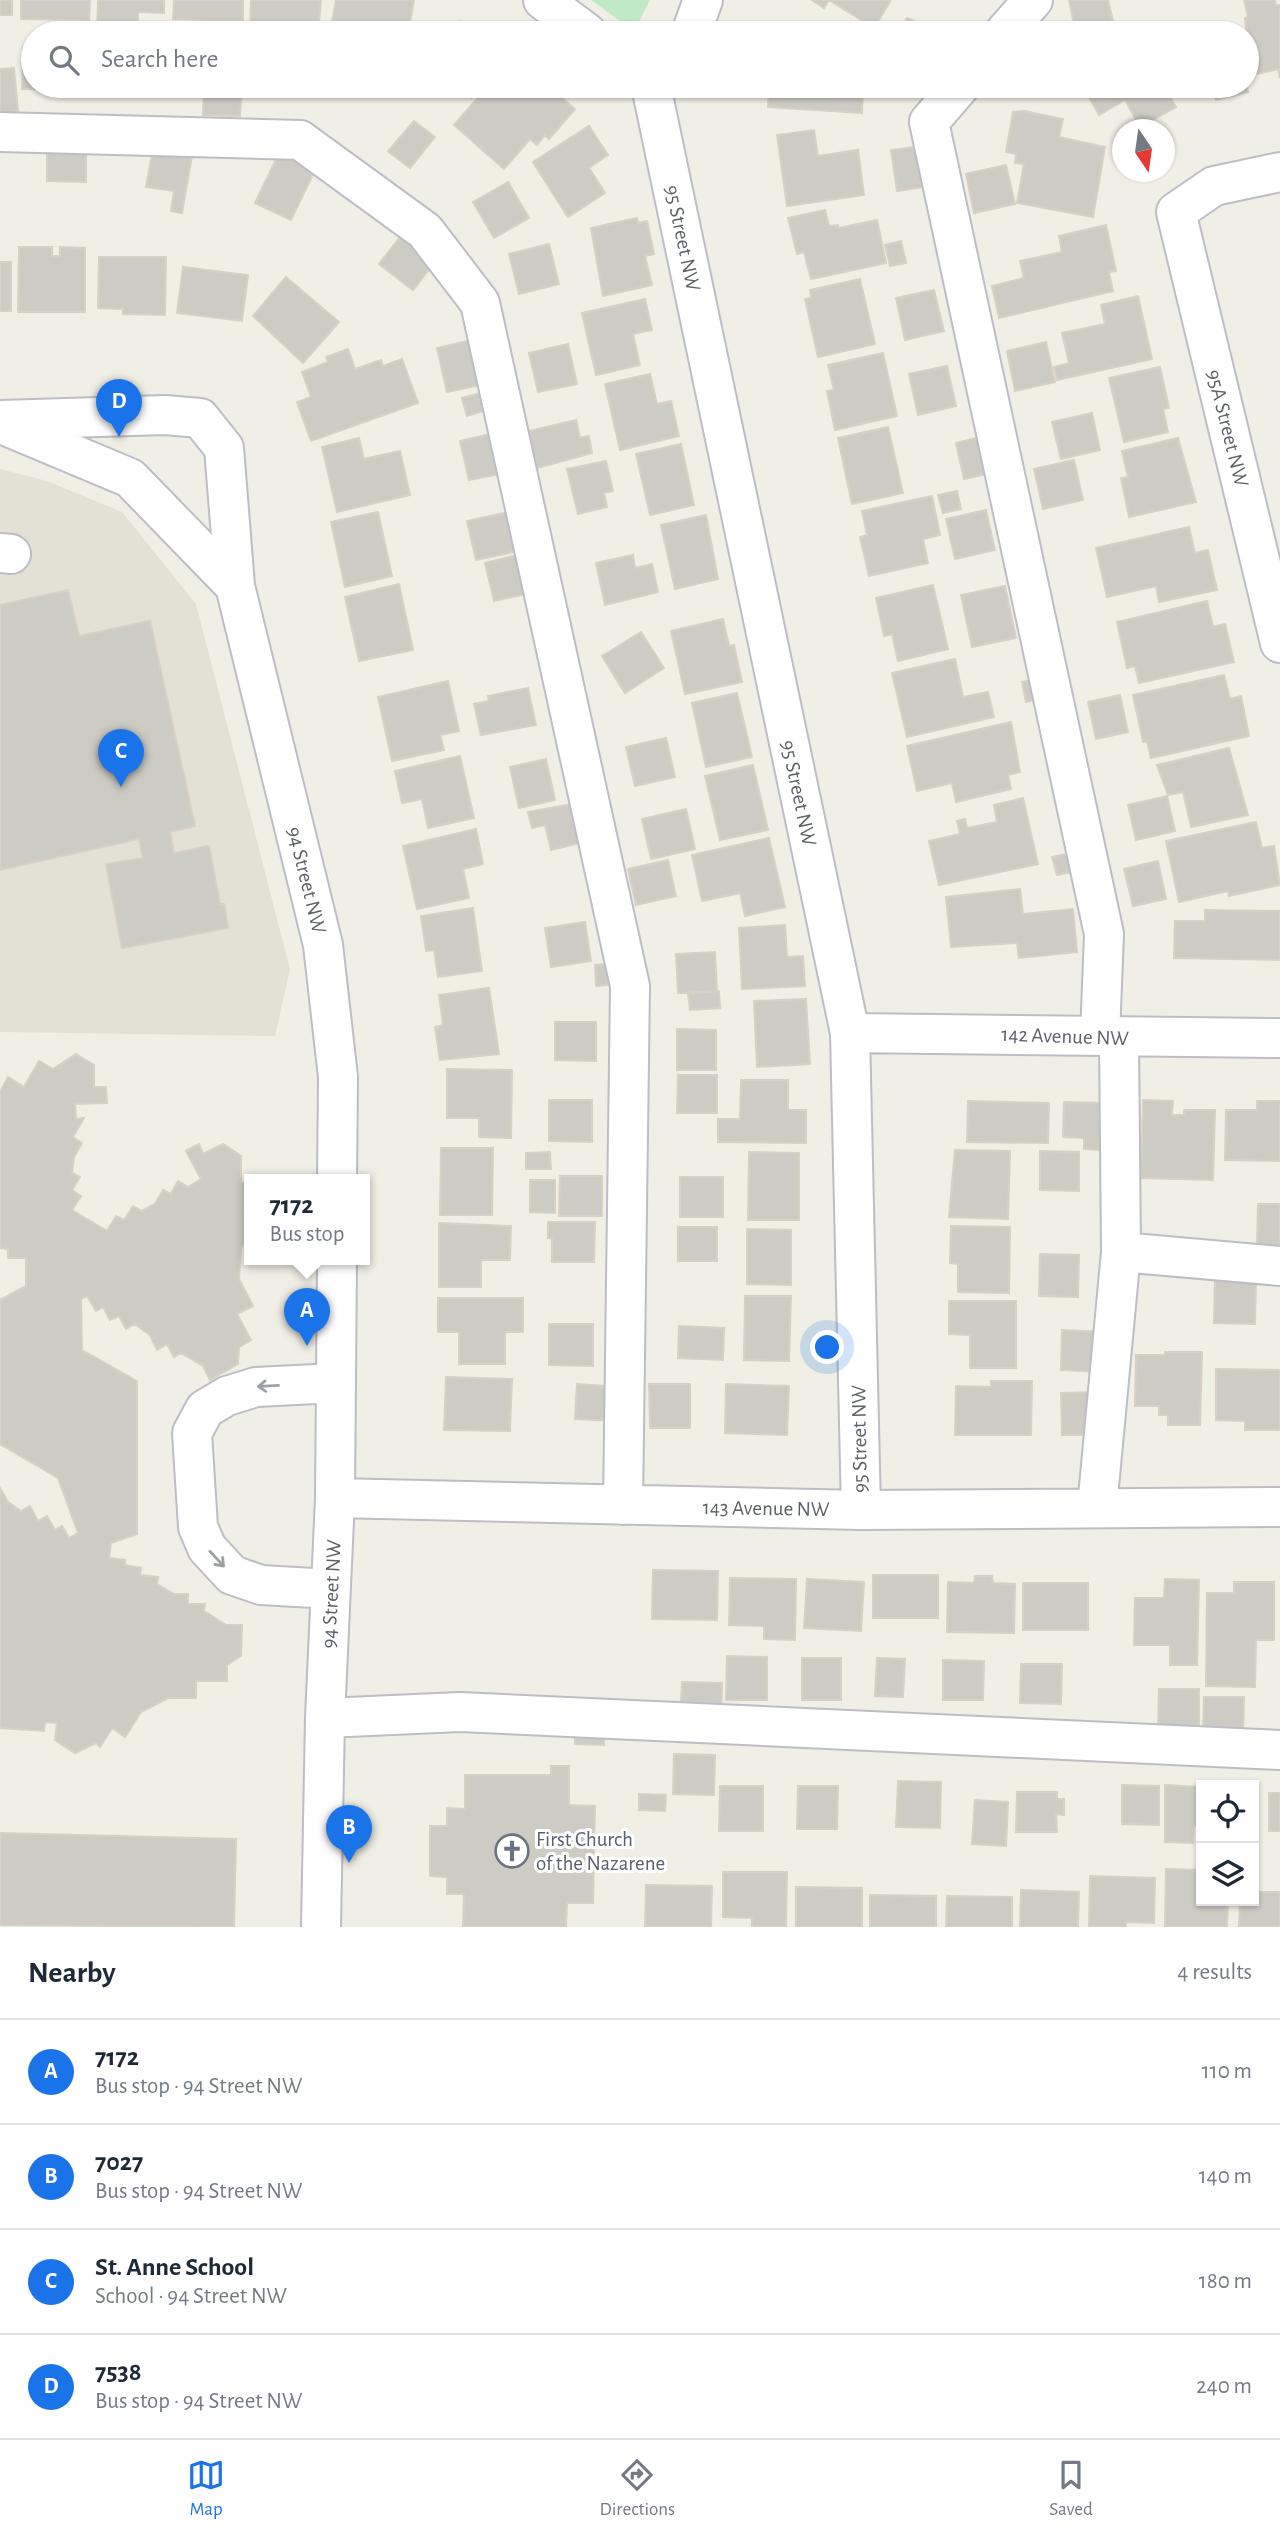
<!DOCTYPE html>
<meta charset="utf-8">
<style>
:root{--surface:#fff;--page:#f2f2f3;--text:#1f2937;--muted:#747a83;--line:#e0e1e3;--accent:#1a73e8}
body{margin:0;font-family:"Alegreya Sans",sans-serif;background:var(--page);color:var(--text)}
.controls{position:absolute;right:21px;bottom:21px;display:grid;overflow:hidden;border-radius:0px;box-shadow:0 2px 5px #0004}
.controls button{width:63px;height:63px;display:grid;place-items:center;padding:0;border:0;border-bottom:2px solid var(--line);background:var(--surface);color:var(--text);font:35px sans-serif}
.compass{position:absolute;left:1112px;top:119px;width:63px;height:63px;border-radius:50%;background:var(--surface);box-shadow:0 2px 5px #0004;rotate:167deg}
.you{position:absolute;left:828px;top:1348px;width:24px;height:24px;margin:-18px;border:5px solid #fff;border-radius:50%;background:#1a73e8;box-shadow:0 0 0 10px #1a73e833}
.badge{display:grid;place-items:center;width:46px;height:46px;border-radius:50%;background:var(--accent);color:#fff;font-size:23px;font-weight:700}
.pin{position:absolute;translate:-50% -58px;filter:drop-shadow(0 2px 4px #0008)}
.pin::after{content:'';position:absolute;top:37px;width:24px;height:21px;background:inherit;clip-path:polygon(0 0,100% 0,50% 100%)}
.popup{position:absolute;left:244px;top:1174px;width:126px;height:91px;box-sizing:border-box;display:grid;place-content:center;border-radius:0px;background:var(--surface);filter:drop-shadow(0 2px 5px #0005);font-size:23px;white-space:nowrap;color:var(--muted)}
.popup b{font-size:26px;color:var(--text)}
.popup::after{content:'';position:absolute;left:50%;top:100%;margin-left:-14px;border:14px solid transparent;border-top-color:var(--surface)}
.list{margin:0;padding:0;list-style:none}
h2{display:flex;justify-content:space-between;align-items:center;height:91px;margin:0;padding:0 28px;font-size:30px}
h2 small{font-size:23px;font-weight:400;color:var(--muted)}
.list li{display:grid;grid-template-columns:46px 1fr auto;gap:21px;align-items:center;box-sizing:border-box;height:105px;padding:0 28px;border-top:2px solid var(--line)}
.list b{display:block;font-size:26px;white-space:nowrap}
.list p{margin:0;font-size:23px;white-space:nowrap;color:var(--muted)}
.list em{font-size:23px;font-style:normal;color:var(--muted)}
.icon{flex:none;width:38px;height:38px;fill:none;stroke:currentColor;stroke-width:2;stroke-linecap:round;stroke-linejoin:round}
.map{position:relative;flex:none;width:1280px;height:1927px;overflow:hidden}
.search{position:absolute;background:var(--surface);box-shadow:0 2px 5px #0004;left:21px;right:21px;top:21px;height:77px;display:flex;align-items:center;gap:18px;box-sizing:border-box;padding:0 24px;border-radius:38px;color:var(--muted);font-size:26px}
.sheet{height:511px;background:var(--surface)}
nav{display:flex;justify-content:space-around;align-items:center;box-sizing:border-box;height:98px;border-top:2px solid var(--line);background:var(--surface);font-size:19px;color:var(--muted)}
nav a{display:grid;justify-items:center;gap:4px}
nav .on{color:var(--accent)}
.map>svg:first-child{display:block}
.education{fill:#e3e1d5}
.green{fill:#bfeac3}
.building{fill:#cdccc4;stroke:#d6d1c2;stroke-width:2}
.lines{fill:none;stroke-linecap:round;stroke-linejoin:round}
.minor-casing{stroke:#bcbec5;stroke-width:42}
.minor{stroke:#fff;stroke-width:38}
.oneway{stroke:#9da0a4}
.labels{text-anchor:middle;stroke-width:6;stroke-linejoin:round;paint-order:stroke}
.street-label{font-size:21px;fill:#5c6067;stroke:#fff}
.worship-label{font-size:21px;fill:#5b616d;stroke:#fff;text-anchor:start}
</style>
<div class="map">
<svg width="1280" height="1927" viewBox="0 0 1280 1927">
<rect width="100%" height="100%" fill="#f0efe5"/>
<!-- education -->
<path class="education" d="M0,469L47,481L122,512L196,604L290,969L275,1036L0,1032Z"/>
<!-- green -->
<path class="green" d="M591,0H650L634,31Z"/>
<!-- building -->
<path class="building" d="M0,0H12V15H0Z
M21,0H90L89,20L21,19Z
M98,0H164V13L138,12V33H97Z
M174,0H243V21L173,19Z
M251,0H321L318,33H250Z
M336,0H414L408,33H330Z
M812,0H891L874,28L829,0L824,8Z
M1069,0H1108L1114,25L1076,33Z
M1244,0H1275L1276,6L1280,5V78L1278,69L1257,74L1247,42L1245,18L1248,17Z
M907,18L939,33H900Z
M460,21L480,33H452Z
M432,24L447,33H426Z
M23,48H33V86H59V90L22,89Z
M14,68L18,111L0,113V69Z
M204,86H242L240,116L203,115Z
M450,86H479L471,98Z
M488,86H521L525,89L528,86H548L575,109L549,139L545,135L537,145L530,139L504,169L454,125Z
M769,86H863L862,113L768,107Z
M1083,86H1164L1176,107L1140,127L1125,100L1099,115Z
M1212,86H1247L1248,92L1216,100Z
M1024,111L1063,119L1059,137L1105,147L1093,217L1017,203L1024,164L1015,163L1016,154L1006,152L1013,112Z
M414,121L435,137L410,168L388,151Z
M589,126L608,155L589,168L605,193L568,217L533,162Z
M814,130L818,156L858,150L864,195L787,206L777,135Z
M154,144L193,150L182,213L171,211L174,191L146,187Z
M931,145L937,185L897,191L891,150Z
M47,146H86V182L47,181Z
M281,149L317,166L291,220L255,203Z
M1006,165L1015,204L974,213L966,174Z
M508,182L529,218L494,238L473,202Z
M825,210L829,226L838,225L839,228L877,220L886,263L811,279L804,252L797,254L788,218Z
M637,218L638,223L647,221L654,254L645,256L652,285L603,296L591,228Z
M1106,225L1116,271L1109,272L1113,291L999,318L992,286L1024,278L1020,261L1062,252L1059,236Z
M404,232L438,258L413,290L379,264Z
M901,241L906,263L890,266L885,245Z
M549,244L559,284L519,294L509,254Z
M19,247H52V256H60V247L85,248V312H18Z
M99,257H166L165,315L123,314V309L98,308Z
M0,262H11V311H0Z
M183,267L248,275L242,321L177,313Z
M286,277L339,322L303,363L253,316Z
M860,279L875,344L818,357L805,299L811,298L810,290Z
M934,290L944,331L905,340L896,298Z
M1138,296L1152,359L1057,380L1054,367L1069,363L1062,333L1105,324L1101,305Z
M645,299L652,330L633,334L640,365L596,375L582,313Z
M476,339L485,384L447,392L437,348Z
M1046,342L1055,382L1015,391L1007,351Z
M568,344L577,384L538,392L529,353Z
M348,349L355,369L381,360L383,366L402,359L418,403L311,441L297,402L311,397L302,372L328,362L326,357Z
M883,353L897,416L835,430L827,391L834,390L828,365Z
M947,366L956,406L918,415L909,374Z
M1160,367L1169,408L1163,409L1168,432L1124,442L1109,378Z
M650,374L657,404L671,401L679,436L620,450L605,384Z
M480,393L486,410L467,416L462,398Z
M1092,413L1100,450L1061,459L1052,422Z
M576,420L580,438L589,436L592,453L537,468L529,431Z
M888,427L903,493L852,504L838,438Z
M499,432L509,472L469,480L460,441Z
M993,434L1001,471L964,479L956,443Z
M359,438L364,459L400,451L410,495L337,512L322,447Z
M1178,438L1196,502L1129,517L1121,478L1128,477L1122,451Z
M681,444L694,505L650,515L636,454Z
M1074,460L1083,500L1043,509L1034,469Z
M606,461L613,491L604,493L607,507L578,514L567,469Z
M957,491L961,509L943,513L938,495Z
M932,496L940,535L923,539L928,563L869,576L860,537L867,535L862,511Z
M986,510L995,550L955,559L946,519Z
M513,511L522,550L476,560L467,521Z
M378,512L392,576L345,587L331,522Z
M706,515L718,579L675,589L661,525Z
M1189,527L1195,553L1208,550L1217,590L1159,602L1156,586L1107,597L1096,548Z
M525,553L534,592L494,601L485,563Z
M633,555L635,568L652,564L658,592L605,605L596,563Z
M399,584L413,650L359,661L345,597Z
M933,585L948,649L898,661L892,634L884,636L876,598Z
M1005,586L1016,638L972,647L961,595Z
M68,590L79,636L150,621L195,826L170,832L174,853L209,846L220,904H224L228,928L122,948L106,864L143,858L139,839L0,870V605Z
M1207,601L1213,627L1225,624L1234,662L1139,683L1135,666L1127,668L1117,622Z
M723,619L729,646L734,645L742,682L685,694L671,631Z
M641,632L664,668L625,693L602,656Z
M955,659L963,697L988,692L994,717L907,737L892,673Z
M1224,675L1230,699L1241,696L1249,736L1151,758L1147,741L1143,742L1133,695Z
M1048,677L1052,696L1026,702L1022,682Z
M448,681L459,731L440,735L444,750L392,761L378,697Z
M528,688L536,725L481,735L474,704L489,701L488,696Z
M737,693L752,757L706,767L692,703Z
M1120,695L1128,732L1096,739L1088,702Z
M1011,722L1020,772L1008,775L1011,789L956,802L952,783L917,791L907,746Z
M666,738L675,777L635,786L626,747Z
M1229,748L1248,815L1191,827L1183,792L1168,795L1157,765Z
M460,756L474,818L428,828L422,799L402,803L395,771Z
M546,759L555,800L519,808L510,767Z
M753,765L768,830L720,840L705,776Z
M1167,796L1175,831L1136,840L1128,805Z
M1023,798L1038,864L939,885L929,841L960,834L957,821L965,819L967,828L997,822L994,805Z
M583,802L592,840L551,850L545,825L532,828L528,812Z
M686,809L695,849L651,859L642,819Z
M1256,822L1262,848L1274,846L1280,885L1229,896L1228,891L1179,902L1166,841Z
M476,829L483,864L463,869L469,898L417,909L403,846Z
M769,838L785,907L745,916L740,893L702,901L692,855Z
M1086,850L1090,868L1057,875L1052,857Z
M668,860L676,896L636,905L628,869Z
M1158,861L1166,899L1133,906L1124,869Z
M1020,889L1023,914L1073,909L1077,952L1019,958L1017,943L951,947L946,897Z
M473,908L482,971L438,977L434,950L426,951L421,916Z
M1205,910L1280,911V960L1174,958L1175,921H1205Z
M585,922L591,961L551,967L545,928Z
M785,925L787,957L803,956L805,986L742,989L739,928Z
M715,952L717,991L678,993L676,954Z
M616,963L618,984L596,986L595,965Z
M489,988L499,1054L440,1060L435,1027L443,1025L439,995Z
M719,991L720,1008L690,1010L688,994Z
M806,999L810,1064L757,1067L754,1001Z
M555,1022H596V1061L555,1060Z
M677,1029L716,1030V1070H677Z
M76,1054L94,1065V1087H106L107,1103L75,1104L76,1119L84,1118L73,1137L82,1143L74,1157L72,1173L80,1177L72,1190L81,1196L72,1210L107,1231L116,1216L124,1220L133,1206L142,1211L155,1204L163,1190L171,1194L178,1181L188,1187L201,1179L186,1151L199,1144L203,1154L223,1144L241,1156V1182L249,1186V1204L243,1216L249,1220V1232L241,1248L239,1279L253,1306L237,1314L251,1340L239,1347L238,1364L210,1380L203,1366L181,1353L174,1357L167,1344L157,1350L150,1335L135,1324L126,1329L119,1316L110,1320L103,1307L96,1311L87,1296L81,1299L82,1350L137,1381V1534L111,1543L109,1558L125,1560V1565L141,1568L140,1575L158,1577L157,1584L174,1594H188V1604H205L204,1611L226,1625H242L241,1656L227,1665V1681H196V1698H168L141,1712L125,1737L112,1728L100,1747L96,1743L75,1753L55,1740L57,1723L45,1722L44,1731L0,1728V1488L8,1502L21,1511L30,1506L38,1521L47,1516L55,1530L62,1526L69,1538L78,1533L58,1478L0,1444V1300L26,1286V1258H8V1249L0,1248V1092L8,1077L24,1087L39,1061L53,1069Z
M447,1069L512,1070L511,1138L479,1137V1118H447Z
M678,1075H717V1113H677Z
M741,1080H788V1110H806V1143L718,1142V1119H740Z
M549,1100H592V1142L549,1141Z
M1143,1100L1173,1101L1172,1115H1184V1110H1215L1213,1180L1141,1178Z
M968,1101L1049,1103L1048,1143L967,1142Z
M1257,1101H1280V1161L1225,1160L1226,1110H1257Z
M1064,1102L1104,1103L1101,1150L1084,1149V1138L1063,1137Z
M441,1148H493L492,1215H440Z
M955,1150L1010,1151L1008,1219L949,1217Z
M1040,1151L1079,1152V1191L1040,1190Z
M550,1152L551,1169H526V1153Z
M749,1152L799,1153V1220H748Z
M560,1176H602V1216H559Z
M680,1177H723V1217H680Z
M530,1180H555V1213L530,1212Z
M1258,1204H1280V1246L1257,1245Z
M548,1222H595L594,1262H552V1238H548Z
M439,1223L511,1226L510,1260H481V1287H439Z
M951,1226L1010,1227L1009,1293L958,1292V1264L950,1263Z
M678,1227H717V1261H678Z
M747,1229L791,1230V1285L747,1284Z
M1040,1254L1079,1255L1078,1297L1039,1296Z
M1215,1279L1256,1280L1255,1324L1214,1323Z
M745,1296H791L789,1361L744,1360Z
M438,1298H523V1332H505V1364H459V1332H438Z
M949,1301H1016V1368H970V1335L949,1334Z
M549,1324H593V1366L549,1365Z
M679,1326L724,1328L723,1360L678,1358Z
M1062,1330L1104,1332L1102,1372L1061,1370Z
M1165,1352H1202L1200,1425H1168V1415H1159V1406H1135L1136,1355H1165Z
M1216,1369L1280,1370V1430H1245V1421L1216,1420Z
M446,1377L512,1379L510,1431L444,1430Z
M991,1381H1032L1031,1435H955L956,1386L991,1387Z
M577,1384L618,1387L615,1421L575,1419Z
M649,1384H690V1428H650Z
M726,1384L789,1386L787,1435L725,1433Z
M1092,1392L1101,1435H1062L1061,1393Z
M653,1570L718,1571L717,1620L652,1619Z
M873,1575H938V1618H873Z
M975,1576H992L993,1583L1015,1584L1014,1633L947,1632L948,1582L974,1583Z
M730,1578L796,1579L795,1640L764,1639V1626L729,1625Z
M807,1579L864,1582L861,1631L804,1628Z
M1165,1579L1199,1580L1197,1665H1170V1645H1134L1135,1598H1164Z
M1234,1582H1274V1640H1256L1255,1687L1206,1686L1207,1593H1234Z
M1023,1583H1088V1630H1023Z
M727,1656L767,1657V1700H726Z
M802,1658H841V1700H802Z
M877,1658L905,1659L903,1697L875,1696Z
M943,1660L984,1661L983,1700H943Z
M1021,1664H1062L1061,1704L1020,1703Z
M682,1682L722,1683L721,1723L680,1722Z
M1159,1689H1199V1733L1158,1732Z
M1204,1697H1244L1243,1734H1203Z
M575,1724H604V1745L575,1744Z
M674,1754L715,1755L714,1795L673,1794Z
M551,1766H569V1805L595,1806L593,1903H567L566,1927H463L464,1894H447V1877L430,1876V1826H447V1808L465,1809V1775H551Z
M898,1781L941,1782L940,1828L896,1827Z
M1122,1785L1159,1786V1825L1122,1824Z
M1165,1785L1201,1787V1827L1194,1826L1193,1843L1165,1842Z
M720,1786H763V1831H719Z
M798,1786H838L837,1829H797Z
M1017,1792H1057V1799H1064V1815L1056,1814L1057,1832H1016Z
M1269,1793H1280V1831H1269Z
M639,1794L666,1795L665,1811L639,1810Z
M975,1800L1008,1802L1006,1846L972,1844Z
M0,1833L236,1839L234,1927L0,1925Z
M1166,1869L1201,1870V1901H1228L1227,1927H1165Z
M723,1872H787L786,1927H752V1918L723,1917Z
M1090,1876L1155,1878L1154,1923L1126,1922V1927H1089Z
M646,1885L712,1886L711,1927H645Z
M796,1887L862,1888V1927H796Z
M1021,1890L1079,1892L1078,1927H1020Z
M1254,1892H1280V1927H1239L1240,1901H1254Z
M870,1895L936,1896V1927H870Z
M947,1896L1012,1897V1927H946Z"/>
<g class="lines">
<defs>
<path id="minor" d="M543,0L587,33
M691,33L703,0
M1004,33L1033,0
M651,86L850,1033L861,1510
M960,86L929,122L1104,934L1100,1036
M0,132L300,140L425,231L480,303L630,986L623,1505
M1280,172L1214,186L1176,212L1280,643
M0,420L165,415L200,418L224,448L235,586L323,945L338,1077L337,1180
M6,426L130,478L235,586
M0,553L11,554
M850,1033L1280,1038
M1121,1252L1280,1266
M335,1498L861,1510L1280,1507
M1097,1508L1121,1252L1119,1038
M331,1589L261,1585L232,1575L207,1548L198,1527L192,1433L205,1409L227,1396L256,1387L336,1383
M325,1718L460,1712L1280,1750
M321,1927L325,1718L335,1498L337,1260"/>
</defs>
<!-- minor casing -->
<use href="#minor" class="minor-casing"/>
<!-- minor -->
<use href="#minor" class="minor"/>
</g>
<!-- one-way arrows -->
<defs><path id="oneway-shaft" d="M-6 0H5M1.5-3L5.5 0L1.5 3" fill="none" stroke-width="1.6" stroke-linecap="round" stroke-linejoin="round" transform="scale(1.75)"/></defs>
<g class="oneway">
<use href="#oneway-shaft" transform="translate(268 1386) rotate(177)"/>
<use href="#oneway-shaft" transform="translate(217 1559) rotate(47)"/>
</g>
<!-- icons -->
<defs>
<symbol id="church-ring" viewBox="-11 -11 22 22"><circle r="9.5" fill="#fff" stroke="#6b7280" stroke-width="1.5"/><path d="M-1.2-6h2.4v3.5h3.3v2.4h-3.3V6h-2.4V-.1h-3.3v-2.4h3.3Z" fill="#6b7280"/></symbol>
</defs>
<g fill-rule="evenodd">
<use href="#church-ring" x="493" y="1832" width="38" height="38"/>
</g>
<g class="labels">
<!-- street labels -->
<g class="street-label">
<text transform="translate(683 238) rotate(78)" y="7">95 Street NW</text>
<text transform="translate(1228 428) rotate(76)" y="7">95A Street NW</text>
<text transform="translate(799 793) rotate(78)" y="7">95 Street NW</text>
<text transform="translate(307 880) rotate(76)" y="7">94 Street NW</text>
<text transform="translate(1065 1036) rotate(2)" y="7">142 Avenue NW</text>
<text transform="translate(859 1439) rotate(-91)" y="7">95 Street NW</text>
<text transform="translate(766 1508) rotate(1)" y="7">143 Avenue NW</text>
<text transform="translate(331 1594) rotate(-87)" y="7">94 Street NW</text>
</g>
<!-- worship labels -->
<g class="worship-label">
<text x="536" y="1846">First Church<tspan x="536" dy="24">of the Nazarene</tspan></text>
</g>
</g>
</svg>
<div class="controls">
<button><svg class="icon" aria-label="locate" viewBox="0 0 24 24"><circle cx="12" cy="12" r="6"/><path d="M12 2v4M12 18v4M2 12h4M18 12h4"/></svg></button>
<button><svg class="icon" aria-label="layers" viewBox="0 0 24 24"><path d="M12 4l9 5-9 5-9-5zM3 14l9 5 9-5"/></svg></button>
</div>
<svg class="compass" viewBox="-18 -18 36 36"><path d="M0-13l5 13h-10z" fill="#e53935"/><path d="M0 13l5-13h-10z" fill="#747a83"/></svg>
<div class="you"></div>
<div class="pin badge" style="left:307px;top:1346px">A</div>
<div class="popup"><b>7172</b>Bus stop</div>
<div class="pin badge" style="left:349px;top:1863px">B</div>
<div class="pin badge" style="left:121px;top:787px">C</div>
<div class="pin badge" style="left:119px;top:437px">D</div>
<div class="search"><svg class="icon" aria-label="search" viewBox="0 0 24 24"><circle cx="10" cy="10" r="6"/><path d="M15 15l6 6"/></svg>Search here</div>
</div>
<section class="sheet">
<h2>Nearby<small>4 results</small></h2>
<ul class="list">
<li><span class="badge">A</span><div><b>7172</b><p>Bus stop · 94 Street NW</p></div><em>110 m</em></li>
<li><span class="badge">B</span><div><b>7027</b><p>Bus stop · 94 Street NW</p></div><em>140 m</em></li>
<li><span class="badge">C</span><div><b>St. Anne School</b><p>School · 94 Street NW</p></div><em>180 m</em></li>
<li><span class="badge">D</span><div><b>7538</b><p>Bus stop · 94 Street NW</p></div><em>240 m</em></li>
</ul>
</section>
<nav>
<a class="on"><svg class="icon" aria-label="map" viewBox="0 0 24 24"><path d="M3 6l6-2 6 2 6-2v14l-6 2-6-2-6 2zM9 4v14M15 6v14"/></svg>Map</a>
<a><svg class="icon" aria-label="directions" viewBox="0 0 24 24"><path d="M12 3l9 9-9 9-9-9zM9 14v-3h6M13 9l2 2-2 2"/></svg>Directions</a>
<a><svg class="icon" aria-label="saved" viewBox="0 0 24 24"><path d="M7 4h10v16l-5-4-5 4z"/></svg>Saved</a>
</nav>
